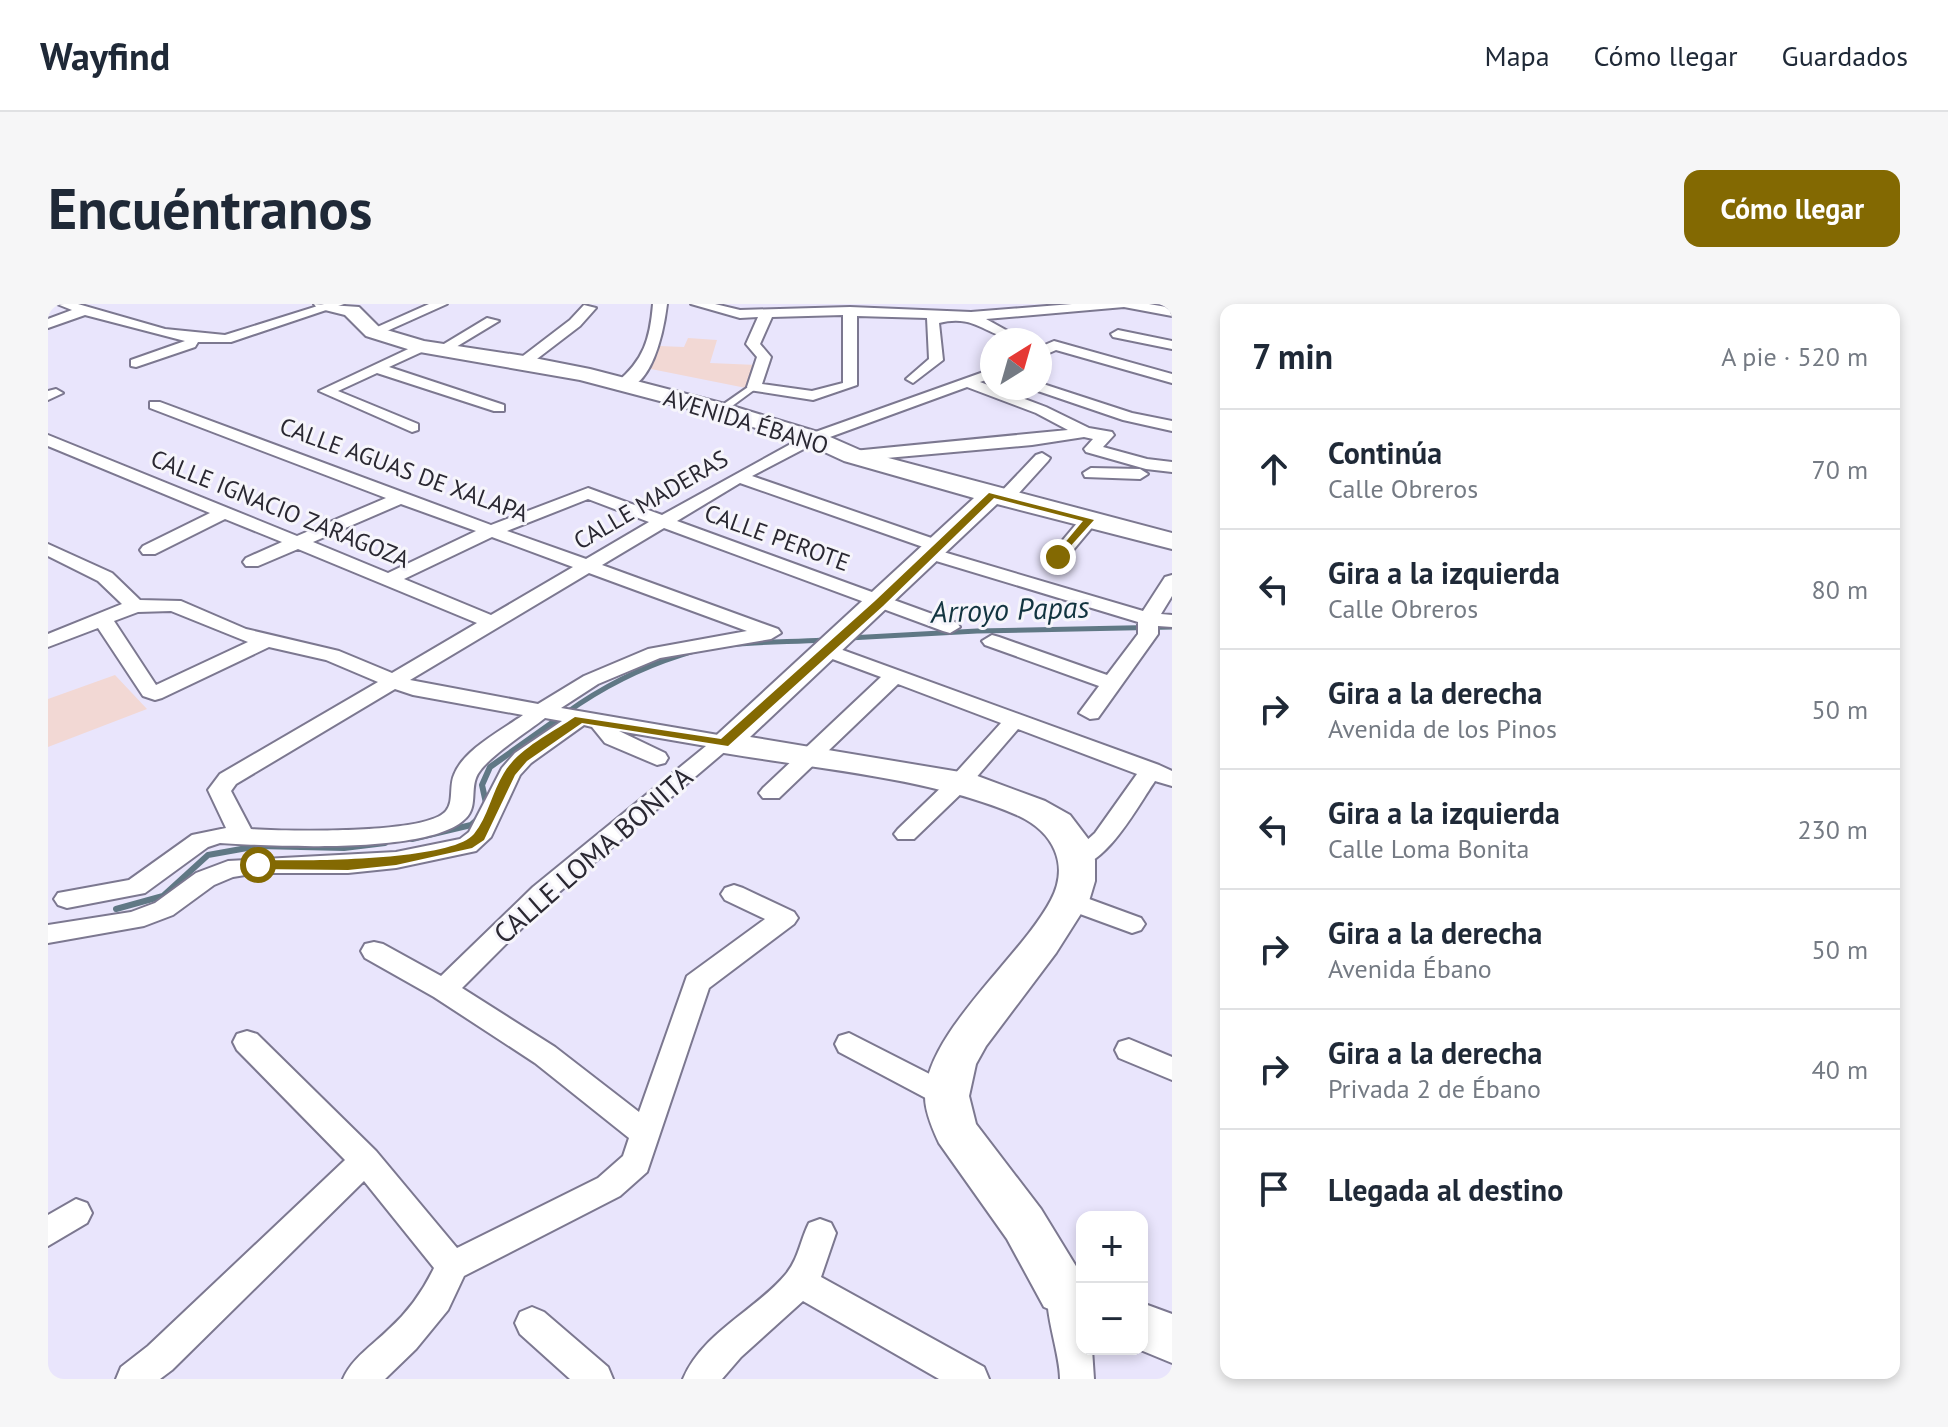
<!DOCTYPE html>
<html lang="es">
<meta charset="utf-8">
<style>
:root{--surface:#fff;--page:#f6f6f7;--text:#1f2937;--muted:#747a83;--line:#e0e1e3;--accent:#836902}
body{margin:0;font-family:"PT Sans",sans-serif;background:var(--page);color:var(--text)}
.controls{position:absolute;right:24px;bottom:24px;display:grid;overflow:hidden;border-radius:16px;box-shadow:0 4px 12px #0003}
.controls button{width:72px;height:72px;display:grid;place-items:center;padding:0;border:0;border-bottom:2px solid var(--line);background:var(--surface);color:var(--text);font:40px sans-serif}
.compass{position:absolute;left:932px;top:24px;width:72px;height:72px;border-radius:50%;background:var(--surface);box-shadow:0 4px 12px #0003;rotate:37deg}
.stop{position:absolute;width:24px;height:24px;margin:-18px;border:6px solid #836902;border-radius:50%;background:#fff}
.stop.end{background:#836902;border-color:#fff;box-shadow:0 2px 8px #0008}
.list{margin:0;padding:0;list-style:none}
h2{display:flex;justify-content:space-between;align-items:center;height:104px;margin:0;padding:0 32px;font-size:34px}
h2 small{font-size:26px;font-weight:400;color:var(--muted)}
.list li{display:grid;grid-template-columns:52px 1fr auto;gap:24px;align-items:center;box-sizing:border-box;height:120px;padding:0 32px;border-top:2px solid var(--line)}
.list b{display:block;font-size:30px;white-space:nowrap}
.list p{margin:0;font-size:26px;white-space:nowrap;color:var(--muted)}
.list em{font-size:26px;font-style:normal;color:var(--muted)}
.icon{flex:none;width:44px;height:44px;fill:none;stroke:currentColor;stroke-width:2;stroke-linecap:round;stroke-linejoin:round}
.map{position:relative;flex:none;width:1124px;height:1075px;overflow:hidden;border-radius:16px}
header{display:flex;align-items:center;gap:48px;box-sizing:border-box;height:112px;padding:0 40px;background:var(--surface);border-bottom:2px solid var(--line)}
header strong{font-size:38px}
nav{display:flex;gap:44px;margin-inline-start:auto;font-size:28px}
.intro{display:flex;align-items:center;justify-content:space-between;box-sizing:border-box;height:192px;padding:0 48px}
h1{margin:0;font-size:56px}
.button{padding:20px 36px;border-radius:16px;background:var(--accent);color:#fff;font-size:28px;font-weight:700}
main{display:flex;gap:48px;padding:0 48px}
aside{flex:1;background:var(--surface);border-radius:16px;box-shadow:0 4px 12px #0003}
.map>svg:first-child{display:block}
.education{fill:#f2d8d4}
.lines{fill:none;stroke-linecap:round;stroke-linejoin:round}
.stream-far1{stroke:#607885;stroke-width:5}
.stream{stroke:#607885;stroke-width:6}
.lane-casing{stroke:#7c7890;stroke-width:4}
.street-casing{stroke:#7c7890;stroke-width:4}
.secondary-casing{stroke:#7c7890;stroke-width:4}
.lane{fill:#fff;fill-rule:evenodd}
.street{fill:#fff;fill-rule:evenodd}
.secondary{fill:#fff;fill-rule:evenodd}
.route{fill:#836902}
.labels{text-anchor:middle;stroke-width:6;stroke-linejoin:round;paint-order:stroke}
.far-street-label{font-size:24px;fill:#2a2832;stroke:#f6f5fb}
.street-label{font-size:28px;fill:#2a2832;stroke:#f6f5fb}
.water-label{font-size:30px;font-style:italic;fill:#123440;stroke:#f6f5fb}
</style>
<header>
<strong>Wayfind</strong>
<nav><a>Mapa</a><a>Cómo llegar</a><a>Guardados</a></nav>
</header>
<div class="intro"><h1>Encuéntranos</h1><a class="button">Cómo llegar</a></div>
<main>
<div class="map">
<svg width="1124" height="1075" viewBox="0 0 1124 1075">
<rect width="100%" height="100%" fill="#e9e5fc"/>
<!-- education -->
<path class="education" d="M640,34L669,36L662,59L709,61L698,84L603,65L611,42L636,43Z
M67,371L99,405L0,443V395Z"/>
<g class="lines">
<!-- stream-far1 -->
<path class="stream-far1" d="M801,334L929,327L1124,323
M518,409C553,384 592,364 633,351C677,336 729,339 775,336"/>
<!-- stream -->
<path class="stream" d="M438,499L434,481L442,463L521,407
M364,535L423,521L432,513
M68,605L115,592L160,551L210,542L296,544L337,539"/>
<defs>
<path id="lane" d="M703,81L710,83L676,108H670V104Z"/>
<path id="street" d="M9,0H30L117,25L177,31L276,0H296L183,38H150L147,43L88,63L83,62V56L137,37L37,11L0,24V15L24,6Z
M381,0H399L330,31L318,28Z
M605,0H619C616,25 604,91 568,85V79C596,56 602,35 605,0Z
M643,0H667L692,6L802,3L923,8L1024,0H1101L1124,4V12L1076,3L938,15L976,36C939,36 931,9 891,19L895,56L865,79L858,75L881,55L879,14L809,12V81L765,96L701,86L699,83L709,53L698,40L710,13L692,14ZM795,11V79L764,87L714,80L723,53L712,40L724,13Z
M536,1L548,4L532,22L481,61H471V55L522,16Z
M439,14L451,17L398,49L386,46Z
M1070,26L1124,37V45L1065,33L1063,30Z
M1006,37L1124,70V79L1008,46L992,53V43Z
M373,39L380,43L378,46L341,63L456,101V107H446L329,69L290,87L370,120V126L364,128L271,87Z
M944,65V74L932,78L998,103L1041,124L1064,128L1066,131L1055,143L1099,155L1124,158V168L1098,165L1038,148L1036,145L1045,135L1036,133L984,141L805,157L797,152L805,147L1020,126L988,109L919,83L771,137L704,172L895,238L898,242L892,247L1095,307L1117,273L1124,271V292L1113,310L1124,311V323L1110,322V330L1050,414L1042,415L1031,409L1051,382L937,341L934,337L944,331L951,333L1059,371L1090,330V318L875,253L872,249L878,244L692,179L629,217L909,319L912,323L902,329L895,327L616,224L554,261L730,325L733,329L723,335L612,354L550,380L513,404L676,432L687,439L503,595L414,684L507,743L591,808L639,672L717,615L677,596L673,590L677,584L686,581L695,584L746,608L750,614L746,620L661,684L599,868L572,892L416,972L400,1006L368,1045L337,1075H295C304,1054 325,1041 341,1025C360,1008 375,987 386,964L316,877L124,1066L112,1075H68L73,1063L100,1042L297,856L189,746L185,738L189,730L199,727L209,730L328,847L409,944L550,874L575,852L581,834L487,759L386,693L317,654L313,647L317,640L326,638L335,640L393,672L485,583L658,442L571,427L617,449L620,454L617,459L609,461L557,439L544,423L536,421L483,459L472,471L443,533L428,547L348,564L300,569H210L185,573L166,581L125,611L96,622L0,639V621L83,608L107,599L148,569L180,557L348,548L412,535L421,528L454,464L467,449L514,417L497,414C481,427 434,456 428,474C423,487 429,503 418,514C384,551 223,542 172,539L160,543L97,589L19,604L10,601L6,595L10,589L81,576L144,531L178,524L160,486L172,470L330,378L278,356L221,343L114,394L107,396L95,392L50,324L0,343V330L74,300L50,277L0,252V240L64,269L92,296L133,297L198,325L291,347L344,369L429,319L250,245L210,262H198L195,258L198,254L234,238L177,215L107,250H95L92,246L95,242L162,209L0,142V131L249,232L338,194L102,104V98H112L443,221L540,184L614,211L759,131ZM540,195L601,218L538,255L459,227ZM353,200L428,227L340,269L265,238ZM444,233L525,263L443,311L356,275ZM541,269L699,327L600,345L536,372L490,400L362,376ZM123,307L200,338L108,381L66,317L90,308ZM347,385L365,391L475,411C454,426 415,446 406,471C401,482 406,498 398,507C378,531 237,527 203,525L183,487L188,480Z
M992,79L1084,109L1124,117V127L1075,116L987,86L985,84H992Z
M8,85L15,89L0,96V87Z
M994,149L1002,154L1000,157L962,199H950L947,195L950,191L988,151Z
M1043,164L1092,165L1100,170L1092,175L1037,173L1035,169Z
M1041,211L1047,212L1050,216L1047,220L1016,257H1004L1001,253L1004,249L1035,212Z
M778,340L1111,461L1124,467V482L1107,477C1091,500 1054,571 1020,562L1017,556L1047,529L1089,470L970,425L920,483L866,535H850L846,530L850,525L904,473L953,419L850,380L731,494H715L711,489L715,484L833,373L771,350L768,346Z
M1022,588L1093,614L1097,620L1093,626L1084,629L1013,603L1009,597L1013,591Z
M801,729L909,784L914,792L909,800L899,804L889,800L791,748L787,740L791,732Z
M1081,735L1124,753V776L1071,754L1067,746L1071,738Z
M28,895L39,899L44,909L39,919L0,942V911Z
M772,915L783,919L788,929L773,973L936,1063L941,1075H891L755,997L693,1053L674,1075H635C655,1028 707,1007 738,970C751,954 752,937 761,919Z
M1014,972L1026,976C1036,999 1034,1021 1034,1045H1044L1046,1075H1012C1012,1047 992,999 1002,976Z
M484,1003L496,1008L560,1063L565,1075H522L472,1030L467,1019L472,1008Z"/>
<path id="secondary" d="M266,0L311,3L332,24L376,37L476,52L542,65L681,101L773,129L814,147L1124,229V245L949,200L702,433L924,470L997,497L1022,511L1041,536L1047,556V577L1041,597L1008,649L938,742L928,760L921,792L928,820L993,905L1034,972V1019L996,1003L959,935L891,839C885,826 877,808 877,793C877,729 974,652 1003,596C1022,560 1005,528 971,512C886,474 769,465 676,449L664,446L660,439L926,194L796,157L757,139L665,111L532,76L366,47L318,32L297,11L269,4Z
M1094,999L1124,1010V1059L1090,1045H1094Z"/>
</defs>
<!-- lane casing -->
<use href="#lane" class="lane-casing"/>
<!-- street casing -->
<use href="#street" class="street-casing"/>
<!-- secondary casing -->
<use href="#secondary" class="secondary-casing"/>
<!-- lane -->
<use href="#lane" class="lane"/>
<!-- street -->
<use href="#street" class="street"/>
<!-- secondary -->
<use href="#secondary" class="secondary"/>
</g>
<!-- route -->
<path class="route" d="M941,189L1046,216L1010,256L1005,253L1035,217L946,194L835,302L680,442L534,419L479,457L467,471L436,536L424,544L348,561L300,566L210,565L203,561L210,556C248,557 403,558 426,530C440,513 444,488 456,469C471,444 504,429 527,413L673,435L827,297Z"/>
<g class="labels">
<!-- far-street labels -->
<g class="far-street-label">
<text transform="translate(698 118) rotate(17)" y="8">AVENIDA ÉBANO</text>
<text transform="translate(356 166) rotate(20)" y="8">CALLE AGUAS DE XALAPA</text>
<text transform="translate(603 196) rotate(-30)" y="8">CALLE MADERAS</text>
<text transform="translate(232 205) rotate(22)" y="8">CALLE IGNACIO ZARAGOZA</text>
<text transform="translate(729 234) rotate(20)" y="8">CALLE PEROTE</text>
</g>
<!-- street labels -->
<g class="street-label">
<text transform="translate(545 551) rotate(-41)" y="10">CALLE LOMA BONITA</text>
</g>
<!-- water labels -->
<g class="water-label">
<text transform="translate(962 306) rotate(-2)" y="10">Arroyo Papas</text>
</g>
</g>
</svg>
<div class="controls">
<button>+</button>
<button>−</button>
</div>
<svg class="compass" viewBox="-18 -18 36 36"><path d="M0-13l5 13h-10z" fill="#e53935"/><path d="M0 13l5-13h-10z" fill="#747a83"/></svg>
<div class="stop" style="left:210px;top:561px"></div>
<div class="stop end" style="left:1010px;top:253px"></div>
</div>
<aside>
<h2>7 min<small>A pie · 520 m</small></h2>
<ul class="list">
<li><svg class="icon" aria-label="ahead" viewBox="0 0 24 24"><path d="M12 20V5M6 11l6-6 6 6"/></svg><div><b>Continúa</b><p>Calle Obreros</p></div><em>70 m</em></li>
<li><svg class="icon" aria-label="left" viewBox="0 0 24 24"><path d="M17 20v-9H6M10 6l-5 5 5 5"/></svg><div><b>Gira a la izquierda</b><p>Calle Obreros</p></div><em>80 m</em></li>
<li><svg class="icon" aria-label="right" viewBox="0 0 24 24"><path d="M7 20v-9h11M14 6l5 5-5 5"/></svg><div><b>Gira a la derecha</b><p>Avenida de los Pinos</p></div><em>50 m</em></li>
<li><svg class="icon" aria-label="left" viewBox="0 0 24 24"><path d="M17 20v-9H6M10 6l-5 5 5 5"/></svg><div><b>Gira a la izquierda</b><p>Calle Loma Bonita</p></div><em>230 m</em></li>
<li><svg class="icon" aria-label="right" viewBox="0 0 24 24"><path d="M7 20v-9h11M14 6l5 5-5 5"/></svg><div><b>Gira a la derecha</b><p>Avenida Ébano</p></div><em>50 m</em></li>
<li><svg class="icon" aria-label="right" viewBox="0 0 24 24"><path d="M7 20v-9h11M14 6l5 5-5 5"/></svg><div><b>Gira a la derecha</b><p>Privada 2 de Ébano</p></div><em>40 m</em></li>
<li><svg class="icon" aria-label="arrive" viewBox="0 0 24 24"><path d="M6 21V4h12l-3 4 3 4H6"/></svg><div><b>Llegada al destino</b></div></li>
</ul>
</aside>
</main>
